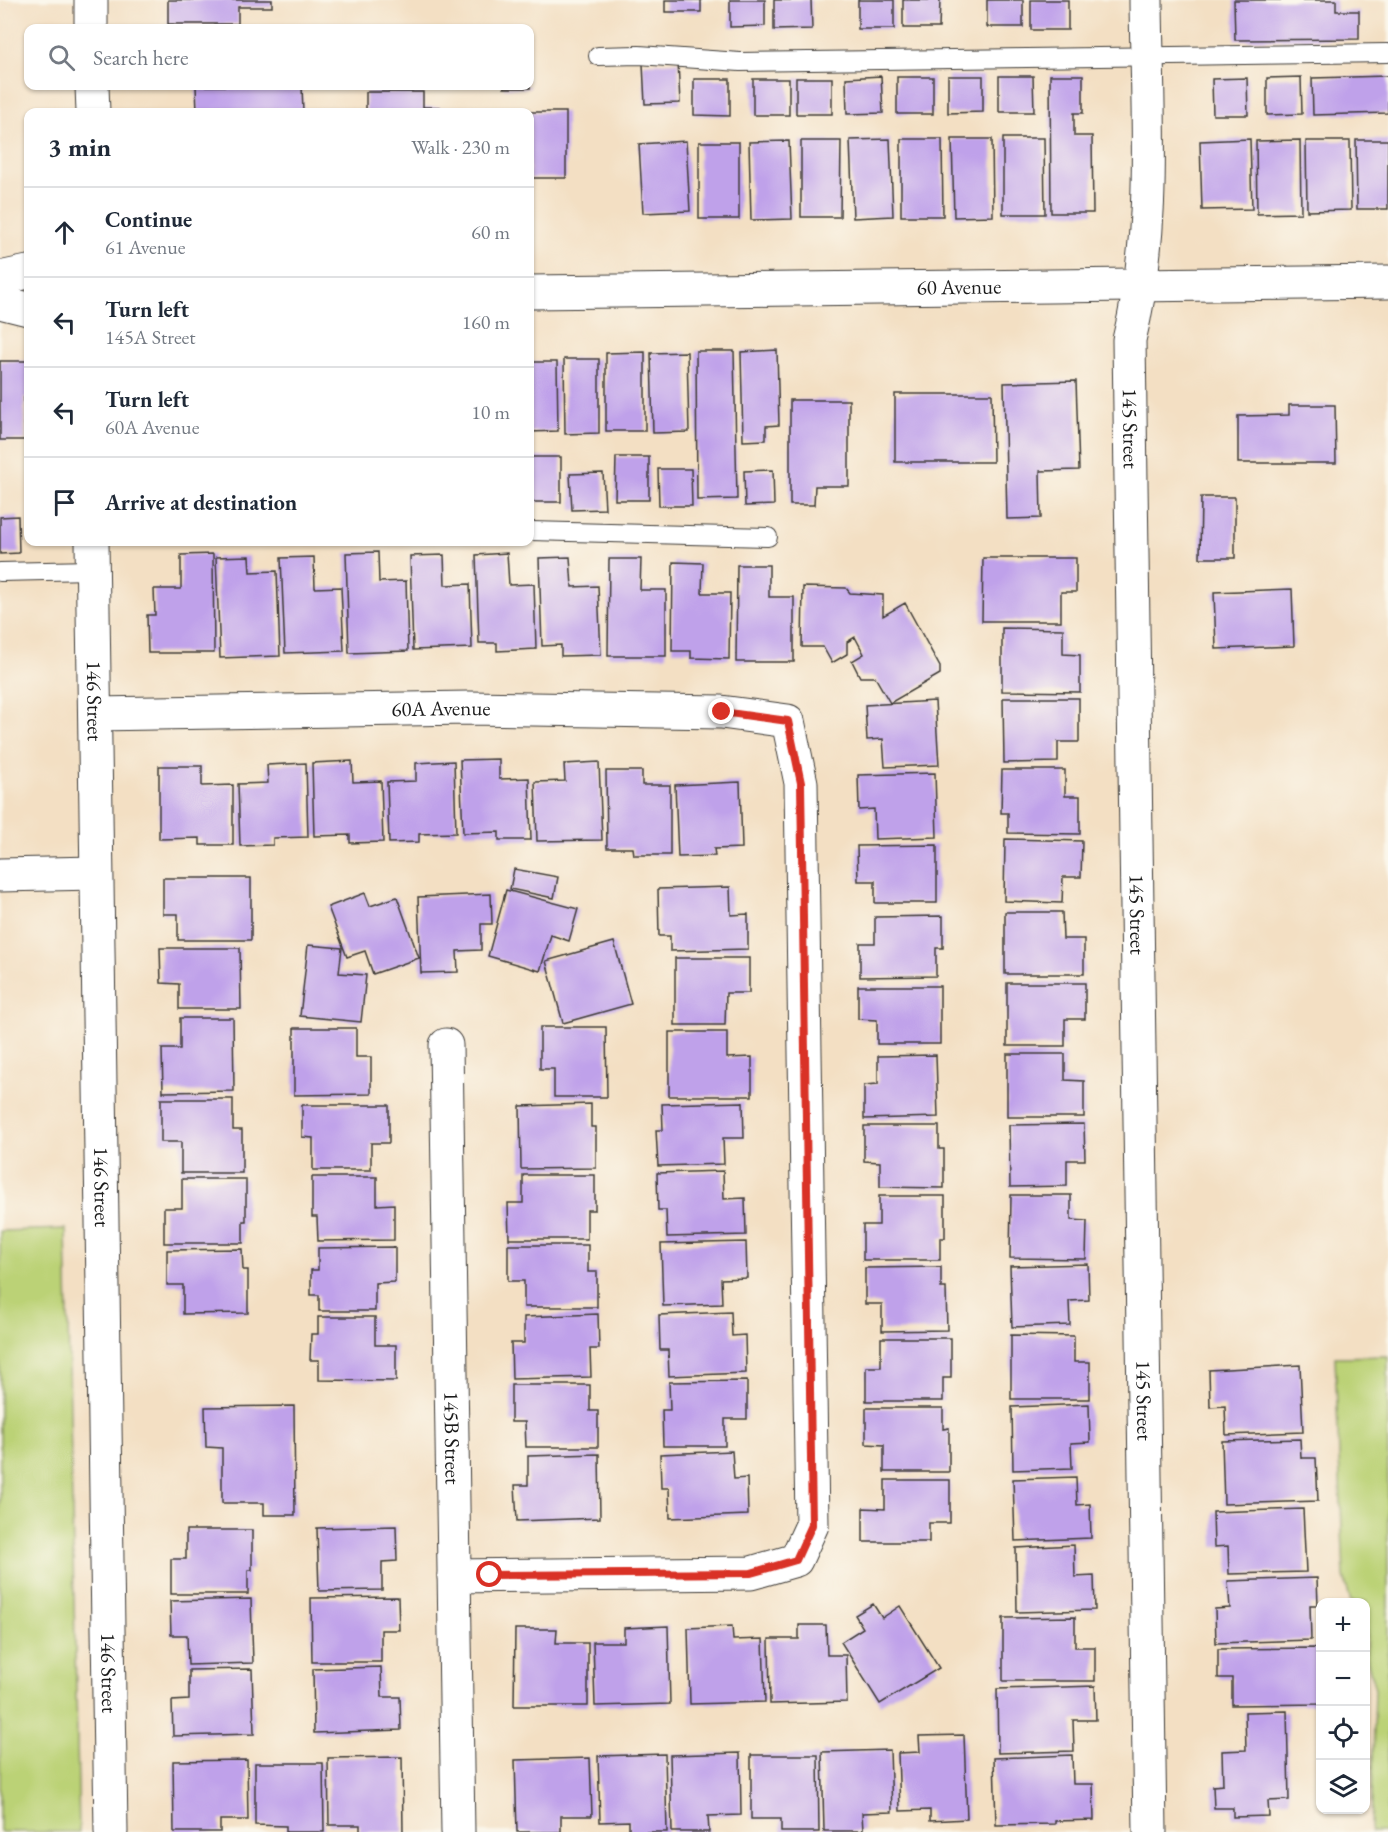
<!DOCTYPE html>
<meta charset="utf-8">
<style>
:root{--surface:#fff;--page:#f6f6f7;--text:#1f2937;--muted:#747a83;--line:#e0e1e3}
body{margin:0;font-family:"EB Garamond",serif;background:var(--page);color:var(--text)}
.controls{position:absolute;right:18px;bottom:18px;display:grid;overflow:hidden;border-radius:12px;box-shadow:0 2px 4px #0004}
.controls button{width:54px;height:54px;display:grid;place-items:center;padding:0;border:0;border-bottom:2px solid var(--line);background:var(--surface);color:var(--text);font:30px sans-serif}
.stop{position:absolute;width:18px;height:18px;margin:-14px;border:4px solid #d93025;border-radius:50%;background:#fff}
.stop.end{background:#d93025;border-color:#fff;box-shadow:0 2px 6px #0008}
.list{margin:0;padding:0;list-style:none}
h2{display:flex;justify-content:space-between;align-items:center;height:78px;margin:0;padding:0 24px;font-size:26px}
h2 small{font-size:20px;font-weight:400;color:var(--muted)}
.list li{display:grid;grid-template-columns:39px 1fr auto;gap:18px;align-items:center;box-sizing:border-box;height:90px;padding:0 24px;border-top:2px solid var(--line)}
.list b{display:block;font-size:22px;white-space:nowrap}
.list p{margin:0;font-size:20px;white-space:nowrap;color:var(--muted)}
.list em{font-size:20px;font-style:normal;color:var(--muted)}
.icon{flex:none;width:33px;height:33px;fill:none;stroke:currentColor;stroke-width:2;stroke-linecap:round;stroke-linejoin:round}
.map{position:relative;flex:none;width:1388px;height:1832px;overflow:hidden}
.search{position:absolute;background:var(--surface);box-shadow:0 2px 4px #0004;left:24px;top:24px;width:510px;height:66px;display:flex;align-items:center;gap:15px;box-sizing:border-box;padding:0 21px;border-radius:12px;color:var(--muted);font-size:22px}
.panel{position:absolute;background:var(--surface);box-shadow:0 2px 4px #0004;left:24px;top:108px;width:510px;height:438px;border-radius:12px}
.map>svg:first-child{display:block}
.green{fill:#bbd276;stroke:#6c7749;stroke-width:1.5}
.building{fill:#bfa1ea}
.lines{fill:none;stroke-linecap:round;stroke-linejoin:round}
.lane-casing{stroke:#3c3935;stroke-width:20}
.street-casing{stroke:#3c3935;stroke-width:35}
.secondary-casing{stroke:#3c3935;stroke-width:35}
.lane{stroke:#fff;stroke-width:18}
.street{stroke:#fff;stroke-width:33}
.secondary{stroke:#fff;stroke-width:33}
.route{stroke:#d93025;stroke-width:8}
.labels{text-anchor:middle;stroke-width:6;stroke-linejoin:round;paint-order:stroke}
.street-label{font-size:21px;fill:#1c1c1c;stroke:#fbf7ec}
</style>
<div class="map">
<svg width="1388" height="1832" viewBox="0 0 1388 1832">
<rect width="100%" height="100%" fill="#fbf7ec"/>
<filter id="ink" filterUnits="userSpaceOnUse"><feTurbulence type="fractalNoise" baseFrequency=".0167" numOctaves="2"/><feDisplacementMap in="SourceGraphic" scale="12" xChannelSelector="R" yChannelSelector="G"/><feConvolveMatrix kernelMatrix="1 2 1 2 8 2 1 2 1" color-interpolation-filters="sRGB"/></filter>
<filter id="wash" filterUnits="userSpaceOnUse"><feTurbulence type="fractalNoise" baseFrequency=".008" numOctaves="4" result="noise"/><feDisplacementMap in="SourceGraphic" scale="24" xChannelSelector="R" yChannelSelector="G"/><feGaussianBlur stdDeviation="1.35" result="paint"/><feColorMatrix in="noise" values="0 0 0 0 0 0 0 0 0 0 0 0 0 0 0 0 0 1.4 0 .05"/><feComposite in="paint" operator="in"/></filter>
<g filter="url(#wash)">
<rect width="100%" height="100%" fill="#f3dfc3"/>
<!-- green -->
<path class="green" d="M66,1229L79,1832H0V1231Z
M1388,1356V1832H1371L1375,1689L1366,1656V1602H1351L1344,1577L1335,1357Z"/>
<g id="blocks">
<!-- building -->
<path class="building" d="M168,0H272V7H238V24H168Z
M665,0H701V12H665Z
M730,0H765V26L730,27Z
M774,0H811L812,29L774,30Z
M858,0H894V29H858Z
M903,0H940L939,28H903Z
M987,0H1023V27H987Z
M1031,0H1068V30H1031Z
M1234,0H1336V11H1359V39L1235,40Z
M678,62L680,103L645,104L643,64Z
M1050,75H1083V113H1074V136H1092L1093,213H1051Z
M881,76L883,113L847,114L846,78Z
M948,76H983V112L948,113Z
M999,76H1033L1034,112H999Z
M1388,76V113L1313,115L1312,78Z
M897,77H933V114H897Z
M1301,77L1302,114L1267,115V78Z
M796,78H832V114H796Z
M1247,78L1248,115H1213L1212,79Z
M694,79H730V116L694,115Z
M753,79H789V115H753Z
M196,86H302L303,112H197Z
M504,86H530V88H504Z
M366,92H423V107H440V112H366Z
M530,112H566V178H530Z
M1003,138H1044L1045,214H1003Z
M890,139L893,216L853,218L850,140Z
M901,139H942L943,216H901Z
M952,139H992L993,216L954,217Z
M1250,139L1252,209L1202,210L1200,141Z
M1300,140L1301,213L1257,214L1256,141Z
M1356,140H1388V209H1357Z
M686,141L690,211L643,213L639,144Z
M789,141L792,219L751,220L749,142Z
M801,141H841L840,217H801Z
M1306,141H1350L1351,210L1307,211Z
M699,142H739V219H699Z
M777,350L779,425L766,426V440L743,441L741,352Z
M696,351H734L737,499L697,500Z
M645,352V431H606V353Z
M687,352L689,432L653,433L651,353Z
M564,359H599V433L565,434Z
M0,361H28V397H24L25,440H0Z
M530,362H557L558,431L530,432Z
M1076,381L1079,470L1040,471L1041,518L1007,519L1004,383Z
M895,394H992L993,462H895Z
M790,400H849V486H815L814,505H790Z
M1289,405H1335L1336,463H1238V416L1289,415Z
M530,457H561V502H530Z
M616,457H649V500H615Z
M658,469H691L692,506H659Z
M773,470L774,505L745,506L744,471Z
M603,473L605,509L572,510L570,474Z
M1201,497H1235V558H1200Z
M18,516L19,553L0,554V517Z
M378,552L379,582L406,581L408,651L349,653L346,553Z
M507,553L509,585L534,584L536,649L497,651V643H479L476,555Z
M213,554L214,653H148L147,615H155L154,589H181V555Z
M444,555L445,585L470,584L472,648L413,650L410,556Z
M249,556L250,572L277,571L280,656L220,658L216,557Z
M314,557L315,588L341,587L344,651L285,653L281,558Z
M570,557L572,587L598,586L601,655L561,656V645L542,646L539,558Z
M983,558H1076V592H1061V621H982Z
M609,559H641L640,590H666V656H608Z
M673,562L703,563L702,593H730L729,659L691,658V651H672Z
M737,565H769V597H794V662H736Z
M803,587L846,588L850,593L883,595V616L905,603L940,667V674L890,703L875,677H860L852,661L864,654L855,637L847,642V654L832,663L823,647H802Z
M1292,589L1294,646L1216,649L1214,592Z
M1002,628L1063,629V654L1080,655V692L1002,691Z
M1003,698H1079V742H1058V762L1004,763Z
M935,701L939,765L885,767L883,739L867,740L865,705Z
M499,759V779L529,778L531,840H499V832L463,833L460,760Z
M352,761L353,782L381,781L383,842L350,843V835L314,836L312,763Z
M454,761L456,833L419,834V842L389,843L387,782L416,781V763Z
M599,762L602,840L537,841L535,782L565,781L564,764Z
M306,763L308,837L273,838V845L240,846L238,784L268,783L267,765Z
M159,766H202V786L233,785V845H200V838L159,839Z
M1002,770H1065V796H1080V834L1008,833V813H1001Z
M606,771H642V785H670V855H634L633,848H607Z
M935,773L937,837L875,839L874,809L859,810L858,775Z
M740,782L742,848L714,849L715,856L678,857L675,785Z
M1005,839L1082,841L1081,877H1063L1062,903L1004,901Z
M937,845V903H875V881H858L857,846Z
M514,869L558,877L554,898L510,889Z
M163,878H251V940H178V914H163Z
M730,887L731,915L748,914V949L670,951V936H659L658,889Z
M506,890L578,909L569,941L551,935L540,971L488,956Z
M365,893L370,906L397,897L419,958L373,974L365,951L347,957L328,907Z
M491,894L492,924H481V950L457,951L458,972L421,973L418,897Z
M1005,912H1062L1063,939H1084V974H1005Z
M943,916V948H936V976L860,977V943H875V917Z
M614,942L631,1004L563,1023L546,961Z
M308,945L342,948L339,973L366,975L361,1022L300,1016Z
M160,948H240L241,1009H179V984L161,983Z
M675,958H749V993H726L725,1025H675Z
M1007,983H1085V1019H1065V1046H1007Z
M858,986H940V1044H877V1020L858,1019Z
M180,1018H233L234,1091L163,1092L162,1049H180Z
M540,1027H606L607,1097H554V1069H540Z
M294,1028H356V1057H371V1094L294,1095Z
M669,1032H727V1058L752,1057V1096H669Z
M1007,1054H1065V1080L1084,1081V1117H1007Z
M936,1055L938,1117L864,1119V1085L878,1084V1056Z
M161,1099H233V1130H242V1173H181V1142H161Z
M743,1102L744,1138H723L724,1164L658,1166L656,1130H663L662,1104Z
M591,1104V1127H596V1168L521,1169L520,1106Z
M302,1105H389V1143H371V1170H313V1138L302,1137Z
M1084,1124L1085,1160H1067V1186L1010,1187L1009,1125Z
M864,1126H939V1149H944V1188L880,1187V1162L864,1161Z
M723,1171L724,1199L745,1198L746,1235L667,1237L666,1210H658L657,1173Z
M523,1175H595V1210H587V1239H509L508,1203H523Z
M312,1177H377V1205L394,1204V1240L318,1241L317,1217H312Z
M182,1179H246V1221H243V1243H164V1208H182Z
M1011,1195H1071V1220L1087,1221L1086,1259L1010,1258Z
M879,1196H945V1238H940V1260H863V1225H879Z
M746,1242L747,1278L721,1279L722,1304L663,1306L661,1244Z
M508,1245H588V1272H597V1307H524V1281H508Z
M395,1247V1282L375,1283V1311H319V1295H311V1270H318V1248Z
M242,1249L243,1270H248V1313L183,1314V1285H167V1250Z
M1088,1264L1089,1300L1069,1301L1070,1325L1012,1327L1010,1266Z
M941,1267V1288H946L947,1330L882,1331V1304H865V1268Z
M731,1312L732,1336L745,1335L746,1373L669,1376L668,1350H660L659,1315Z
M598,1314L599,1349H590L591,1377L512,1379L511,1343H524V1317Z
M318,1317H375V1345H396V1381L319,1380V1360H310L311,1334H318Z
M1011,1335L1074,1336V1362H1090V1399H1011Z
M881,1338H951V1378H943V1401H866V1367H881Z
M1300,1365L1303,1432L1226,1435L1225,1406L1210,1407L1209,1370Z
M747,1381V1419H725V1446H663L662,1410H670L669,1382Z
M511,1385H590V1411H598V1447H526L525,1422H511Z
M1089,1404L1090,1442L1071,1443L1072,1468L1013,1470L1012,1407Z
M294,1406L295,1515H264V1503H222V1448L206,1447L205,1407Z
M866,1408H943V1429L949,1428V1472H884V1445L866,1444Z
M1300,1439L1301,1458H1316L1318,1501L1224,1504L1222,1441Z
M732,1451L734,1479L747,1478L748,1515L670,1518L669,1488H661L660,1454Z
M599,1454L600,1518L517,1521L515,1485H528V1456Z
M1076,1477L1077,1505L1090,1504L1091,1538L1015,1541L1013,1479Z
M885,1480H950V1523H929V1542H863V1508L885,1509Z
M1303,1509L1306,1572L1229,1574L1228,1546L1214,1547L1213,1512Z
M396,1526L397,1561L382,1562V1590L319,1591L317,1528Z
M186,1530H252V1570H248V1594H171V1559H186Z
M1074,1545L1075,1577L1094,1576L1095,1610L1017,1612L1016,1548Z
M1317,1578L1318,1605H1310L1311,1640L1216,1643L1215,1609L1230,1608L1228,1581Z
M398,1597L399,1630H381V1662H312L311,1598Z
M251,1599L253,1663L188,1665L187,1635H171L170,1601Z
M873,1604L882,1618L900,1606L939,1668L880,1704L841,1642L863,1628L855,1615Z
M1075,1617V1647H1095V1681H1003V1618Z
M799,1625H826L827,1655H846L847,1702L770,1704L769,1639H799Z
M668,1626L670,1704L595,1706L593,1642H624V1628Z
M732,1626L733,1640L763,1639L765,1702L690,1704L688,1628Z
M515,1629H557L556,1643H588V1706H514Z
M1319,1648L1320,1704L1232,1705V1678H1218V1649Z
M381,1667L382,1697H400L401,1730L314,1733L313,1669Z
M252,1669L254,1734L173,1736L172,1701L189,1700V1670Z
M1095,1686L1096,1720H1073L1074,1751L998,1753L997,1689Z
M1287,1711L1289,1800L1268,1801L1269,1816L1233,1817V1808H1214L1213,1786L1223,1785L1222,1751L1246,1750L1245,1712Z
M964,1735L967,1819L930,1821V1810L900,1811L898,1753L920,1752L919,1736Z
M890,1750L892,1812L862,1813L863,1831H824L822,1752Z
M740,1753L741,1815L708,1816L709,1832H672L670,1755Z
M665,1754L667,1832H629V1821L600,1822L598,1756Z
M751,1755H818L819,1832H781V1819H751Z
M1072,1755L1073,1784H1093L1094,1820L1055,1821V1824L996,1825L994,1758Z
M402,1757L403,1832H360V1825H329L328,1758Z
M590,1758L592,1816H561V1832H517L515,1760Z
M247,1760L248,1820H220V1832H174L173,1761Z
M255,1763H323L324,1832H286V1826L255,1825Z"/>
</g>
</g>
<g filter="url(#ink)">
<use href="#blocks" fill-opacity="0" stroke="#3c3935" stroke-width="1.5"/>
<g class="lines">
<defs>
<path id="lane" d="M598,56L639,55L740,62L1388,53
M530,531L768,537
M0,572L92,570"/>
<g id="street">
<path d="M91,0V28"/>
<path id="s1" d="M1146,0C1147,113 1157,230 1129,340L1150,1832"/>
<path d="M92,86L93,112"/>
<path id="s2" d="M92,542L111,1832"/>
<path id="s3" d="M95,714L469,708L721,712L788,721L801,783L812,1525L796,1560L751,1573L454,1576"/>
<path d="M0,875L96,873"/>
<path id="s4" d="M446,1045L458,1832"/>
</g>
<g id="secondary">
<path d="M0,278L28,272"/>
<path id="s5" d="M530,292L1388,282"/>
<path d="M0,302L28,309"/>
</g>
</defs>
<!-- lane casing -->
<use href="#lane" class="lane-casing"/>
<!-- street casing -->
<use href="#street" class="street-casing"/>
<!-- secondary casing -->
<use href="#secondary" class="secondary-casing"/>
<!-- lane -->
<use href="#lane" class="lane"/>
<!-- street -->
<use href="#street" class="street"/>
<!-- secondary -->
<use href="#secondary" class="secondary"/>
</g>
</g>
<g class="lines" filter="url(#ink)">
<!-- route -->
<path class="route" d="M490,1575L751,1573L796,1560L812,1525L801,783L788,721L722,712"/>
</g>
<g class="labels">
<!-- street labels -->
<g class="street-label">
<text dy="7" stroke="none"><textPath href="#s5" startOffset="429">60 Avenue</textPath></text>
<text dy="7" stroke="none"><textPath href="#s1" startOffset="430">145 Street</textPath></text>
<text dy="7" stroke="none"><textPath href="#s2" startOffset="159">146 Street</textPath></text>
<text dy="7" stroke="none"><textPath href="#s3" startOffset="346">60A Avenue</textPath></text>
<text dy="7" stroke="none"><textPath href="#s1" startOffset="916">145 Street</textPath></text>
<text dy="7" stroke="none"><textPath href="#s2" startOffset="645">146 Street</textPath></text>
<text dy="7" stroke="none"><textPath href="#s1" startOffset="1402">145 Street</textPath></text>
<text dy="7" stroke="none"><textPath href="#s4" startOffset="393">145B Street</textPath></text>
<text dy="7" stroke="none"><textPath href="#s2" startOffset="1131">146 Street</textPath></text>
</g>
</g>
</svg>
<div class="controls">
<button>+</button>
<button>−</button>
<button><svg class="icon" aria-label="locate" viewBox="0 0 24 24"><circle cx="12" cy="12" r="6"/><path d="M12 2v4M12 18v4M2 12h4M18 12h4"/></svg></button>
<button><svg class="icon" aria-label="layers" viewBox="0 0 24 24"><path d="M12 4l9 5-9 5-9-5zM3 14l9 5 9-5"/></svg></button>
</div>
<div class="stop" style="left:490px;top:1575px"></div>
<div class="stop end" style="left:722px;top:712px"></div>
<div class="search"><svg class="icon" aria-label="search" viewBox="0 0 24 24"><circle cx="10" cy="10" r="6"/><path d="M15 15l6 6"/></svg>Search here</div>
<section class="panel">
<h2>3 min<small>Walk · 230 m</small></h2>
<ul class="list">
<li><svg class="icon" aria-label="ahead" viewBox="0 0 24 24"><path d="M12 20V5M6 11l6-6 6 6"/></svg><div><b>Continue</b><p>61 Avenue</p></div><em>60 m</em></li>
<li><svg class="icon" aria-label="left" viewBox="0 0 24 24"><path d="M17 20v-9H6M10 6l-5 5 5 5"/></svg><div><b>Turn left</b><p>145A Street</p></div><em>160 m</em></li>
<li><svg class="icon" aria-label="left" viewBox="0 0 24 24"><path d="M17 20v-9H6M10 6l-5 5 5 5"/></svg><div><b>Turn left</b><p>60A Avenue</p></div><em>10 m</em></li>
<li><svg class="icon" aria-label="arrive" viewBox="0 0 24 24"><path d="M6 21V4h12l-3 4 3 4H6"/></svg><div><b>Arrive at destination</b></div></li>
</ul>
</section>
</div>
